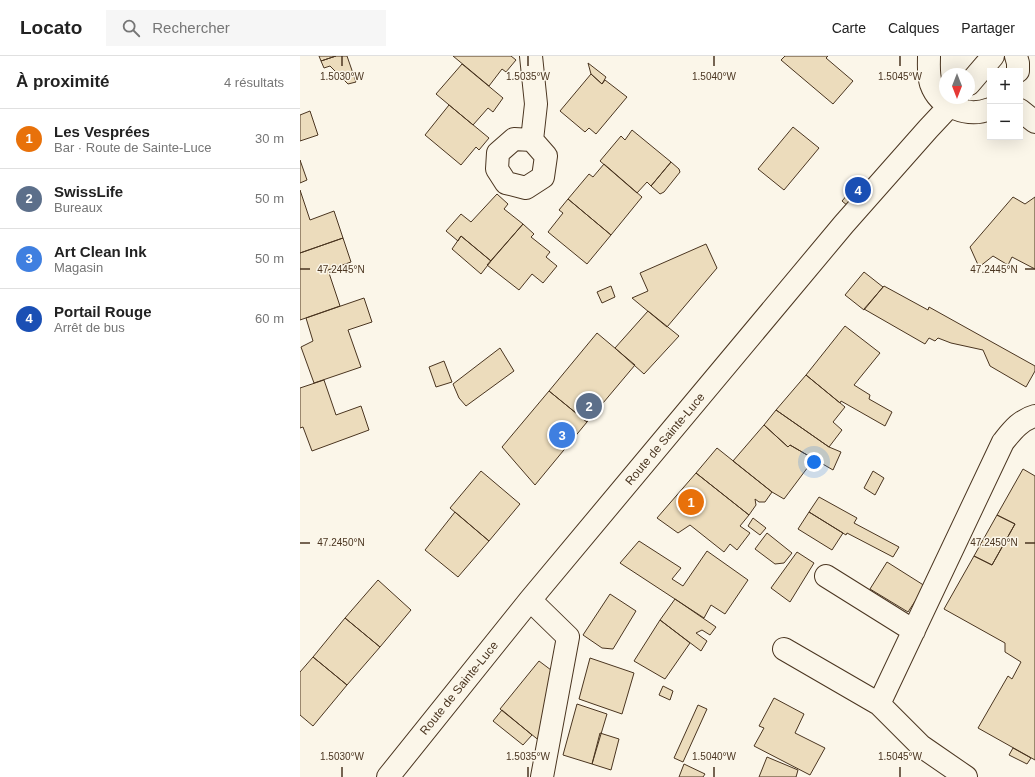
<!DOCTYPE html>
<html lang="fr">
<meta charset="utf-8">
<style>
:root{--surface:#fff;--page:#f6f6f6;--text:#222;--muted:#767676;--line:#e0e0e0;--accent:#b45309}
body{margin:0;font-family:Arial,sans-serif;background:var(--page);color:var(--text)}
.controls{position:absolute;right:12px;top:12px;display:grid;overflow:hidden;border-radius:0px;box-shadow:0 4px 16px #0002}
.controls button{width:36px;height:36px;display:grid;place-items:center;padding:0;border:0;border-bottom:1px solid var(--line);background:var(--surface);color:var(--text);font:20px sans-serif}
.compass{position:absolute;left:639px;top:12px;width:36px;height:36px;border-radius:50%;background:var(--surface);box-shadow:0 4px 16px #0002;rotate:180deg}
.you{position:absolute;left:514px;top:406px;width:14px;height:14px;margin:-10px;border:3px solid #fff;border-radius:50%;background:#1a73e8;box-shadow:0 0 0 6px #1a73e833}
.badge{display:grid;place-items:center;width:26px;height:26px;border-radius:50%;background:var(--accent);color:#fff;font-size:13px;font-weight:700}
.pin{position:absolute;translate:-50% -50%;border:2px solid #fff;box-shadow:0 1px 4px #0006}
.list{margin:0;padding:0;list-style:none}
h2{display:flex;justify-content:space-between;align-items:center;height:52px;margin:0;padding:0 16px;font-size:17px}
h2 small{font-size:13px;font-weight:400;color:var(--muted)}
.list li{display:grid;grid-template-columns:26px 1fr auto;gap:12px;align-items:center;box-sizing:border-box;height:60px;padding:0 16px;border-top:1px solid var(--line)}
.list b{display:block;font-size:15px;white-space:nowrap}
.list p{margin:0;font-size:13px;white-space:nowrap;color:var(--muted)}
.list em{font-size:13px;font-style:normal;color:var(--muted)}
.icon{flex:none;width:22px;height:22px;fill:none;stroke:currentColor;stroke-width:2;stroke-linecap:round;stroke-linejoin:round}
.map{position:relative;flex:none;width:735px;height:721px;overflow:hidden}
header{display:flex;align-items:center;gap:24px;box-sizing:border-box;height:56px;padding:0 20px;background:var(--surface);border-bottom:1px solid var(--line)}
header strong{font-size:19px}
nav{display:flex;gap:22px;margin-inline-start:auto;font-size:14px}
.search{width:280px;height:36px;background:var(--page);display:flex;align-items:center;gap:10px;box-sizing:border-box;padding:0 14px;border-radius:0px;color:var(--muted);font-size:15px}
main{display:flex}
aside{flex:1;background:var(--surface)}
.map>svg:first-child{display:block}
.building{fill:#ecdcbc;stroke:#4a3520}
.lines{fill:none;stroke-linecap:round;stroke-linejoin:round}
.minor-casing{stroke:#4a3520;stroke-width:24}
.minor{stroke:#fbf6e9;stroke-width:22}
.ticks{fill:none;stroke:#4a3520;stroke-width:1.5}
.labels{text-anchor:middle;stroke-width:3;stroke-linejoin:round;paint-order:stroke}
.street-label{font-size:12px;fill:#4a3520;stroke:#fbf6e9}
.ticks-label{font-size:10px;text-anchor:middle;fill:#4a3520;stroke:#fbf6e9;stroke-width:3;stroke-linejoin:round;paint-order:stroke}
</style>
<header>
<strong>Locato</strong>
<div class="search"><svg class="icon" aria-label="search" viewBox="0 0 24 24"><circle cx="10" cy="10" r="6"/><path d="M15 15l6 6"/></svg>Rechercher</div>
<nav><a>Carte</a><a>Calques</a><a>Partager</a></nav>
</header>
<main>
<aside>
<h2>À proximité<small>4 résultats</small></h2>
<ul class="list">
<li><span class="badge" style="background:#e8710a">1</span><div><b>Les Vesprées</b><p>Bar · Route de Sainte-Luce</p></div><em>30 m</em></li>
<li><span class="badge" style="background:#5c6f8a">2</span><div><b>SwissLife</b><p>Bureaux</p></div><em>50 m</em></li>
<li><span class="badge" style="background:#3f7fe0">3</span><div><b>Art Clean Ink</b><p>Magasin</p></div><em>50 m</em></li>
<li><span class="badge" style="background:#1a4fb4">4</span><div><b>Portail Rouge</b><p>Arrêt de bus</p></div><em>60 m</em></li>
</ul>
</aside>
<div class="map">
<svg width="735" height="721" viewBox="0 0 735 721">
<rect width="100%" height="100%" fill="#fbf6e9"/>
<!-- building -->
<path class="building" d="M19,0H36L21,5Z
M36,0H47L56,26L48,28L30,10L24,12L21,5Z
M153,0H211L216,4L206,16L202,13L189,30Z
M485,0H528L526,2L553,25L533,48L481,4Z
M288,7L306,21L302,28L291,18Z
M162,8L203,42L193,56L188,52L173,69L136,38Z
M291,18L302,28L305,24L327,41L296,78L289,72L285,76L260,55Z
M149,49L189,82L179,94L176,91L161,109L125,79Z
M10,55L18,79L0,85V59Z
M493,71L519,92L484,134L458,113Z
M332,74L371,106L351,130L347,126L337,137L300,105L321,80L325,84Z
M0,104L7,124L0,127Z
M371,106L379,113L380,116L364,136L360,138L351,130Z
M304,108L342,141L311,179L268,143L289,118L293,121Z
M555,130L561,135L548,150L542,145Z
M0,134L10,164L34,155L43,182L0,197Z
M197,138L208,148L204,153L223,168L191,205L161,180L158,185L146,175L161,158L171,166Z
M713,141L725,148L735,141V213L712,201L708,209L693,200L679,211L670,191Z
M268,143L311,179L287,208L248,176L263,157L259,154Z
M223,168L234,178L231,181L250,196L246,201L257,210L243,227L232,218L219,234L187,209Z
M161,180L191,205L181,218L152,193Z
M43,182L51,206L28,214L40,250L0,264V197Z
M406,188L417,212L367,271L332,242L348,235L340,217Z
M564,216L583,231L564,254L545,239Z
M311,230L315,241L302,247L297,236Z
M584,230L628,254L629,251L735,310V315L726,331L690,310L683,294L651,287L638,282L635,285L629,282L625,288L564,253Z
M64,242L72,266L48,274L61,311L14,327L1,291L13,285L6,262Z
M348,255L379,280L344,318L315,292Z
M545,270L580,297L554,329L570,339L569,343L592,356L585,370L541,345L540,347L506,319Z
M297,277L335,309L287,366L249,335Z
M200,292L214,315L166,350L159,342L153,328Z
M144,305L152,326L136,331L129,311Z
M506,319L545,351L533,366L542,374L529,391L476,354Z
M24,324L36,359L61,350L69,374L12,395L3,371L0,372V332Z
M249,335L287,366L235,429L202,391Z
M476,354L529,391L541,396L533,414L490,389L488,391L464,369Z
M464,369L488,391L490,389L514,403L484,443L472,436L433,405Z
M417,392L472,436L465,446H459L455,443L456,449L449,459L396,417Z
M723,413L735,420V704L678,672L708,620L712,623L721,606L705,596V587L644,553L674,500L692,509L715,468L697,459Z
M181,415L220,448L189,485L150,452Z
M573,415L584,422L575,439L564,432Z
M396,417L449,459L440,470L450,477L437,494L430,488L424,496L390,469L378,477L357,462Z
M519,441L557,462L554,467L599,491L593,501L547,477L546,479L509,456Z
M155,456L189,485L158,521L125,494Z
M509,456L543,477L532,494L498,473Z
M697,459L715,468L692,509L674,500Z
M453,462L466,472L460,479L448,470Z
M467,477L492,497L484,507L475,508L455,493Z
M339,485L381,512L372,523L383,530L407,495L448,524L425,558L411,549L404,562L320,507Z
M497,496L514,507L490,546L471,532Z
M587,506L625,530L608,556L570,533Z
M78,524L111,554L80,591L45,562Z
M310,538L336,555L313,593L302,592L283,579Z
M375,543L416,571L410,579L402,574L396,577L407,585L401,595L360,564Z
M45,562L80,591L47,629L13,601Z
M360,564L390,587L365,623L334,605Z
M13,601L47,629L13,670L0,659V616Z
M290,602L334,617L322,658L279,643Z
M239,605L255,617L241,686L200,653Z
M363,630L373,635L370,644L359,639Z
M474,642L504,658L495,677L525,692L510,719L454,690L464,672L459,670Z
M277,648L307,658L292,708L263,699Z
M398,649L407,653L383,706L374,702Z
M202,654L232,679L223,689L193,665Z
M300,677L319,683L311,714L292,708Z
M713,692L731,702L727,708L709,699Z
M467,701L498,714L496,721H459Z
M384,708L405,718L403,721H379Z"/>
<g class="lines">
<defs>
<path id="minor" d="M231,0L236,48L232,84L246,100L243,121L226,132L206,127L197,113L198,97L214,83L232,84
M629,0C629,10 628,18 631,28C639,51 668,62 690,53
M716,0L718,7V15
M669,28L693,0
M720,54L735,66
M526,520L614,575
M230,544L268,581L242,721
M484,593L579,648L703,386C712,375 720,364 735,360
M579,648L621,690L666,721
M88,721L230,544L544,168L628,73L657,42"/>
</defs>
<!-- minor casing -->
<use href="#minor" class="minor-casing"/>
<!-- minor -->
<use href="#minor" class="minor"/>
</g>
<!-- ticks -->
<path class="ticks" d="M42,0V10M228,0V10M414,0V10M600,0V10M0,213H10M725,213H735M0,487H10M725,487H735M42,711V721M228,711V721M414,711V721M600,711V721"/>
<g class="labels">
<!-- street labels -->
<g class="street-label">
<text transform="translate(365 383) rotate(-50)" y="4">Route de Sainte-Luce</text>
<text transform="translate(159 632) rotate(-51)" y="4">Route de Sainte-Luce</text>
</g>
</g>
<g class="ticks-label">
<text x="42" y="24">1.5030°W</text>
<text x="228" y="24">1.5035°W</text>
<text x="414" y="24">1.5040°W</text>
<text x="600" y="24">1.5045°W</text>
<text x="694" y="217">47.2445°N</text>
<text x="41" y="217">47.2445°N</text>
<text x="694" y="490">47.2450°N</text>
<text x="41" y="490">47.2450°N</text>
<text x="42" y="704">1.5030°W</text>
<text x="228" y="704">1.5035°W</text>
<text x="414" y="704">1.5040°W</text>
<text x="600" y="704">1.5045°W</text>
</g>
</svg>
<div class="controls">
<button>+</button>
<button>−</button>
</div>
<svg class="compass" viewBox="-18 -18 36 36"><path d="M0-13l5 13h-10z" fill="#e53935"/><path d="M0 13l5-13h-10z" fill="#767676"/></svg>
<div class="you"></div>
<div class="pin badge" style="left:391px;top:446px;background:#e8710a">1</div>
<div class="pin badge" style="left:289px;top:350px;background:#5c6f8a">2</div>
<div class="pin badge" style="left:262px;top:379px;background:#3f7fe0">3</div>
<div class="pin badge" style="left:558px;top:134px;background:#1a4fb4">4</div>
</div>
</main>
